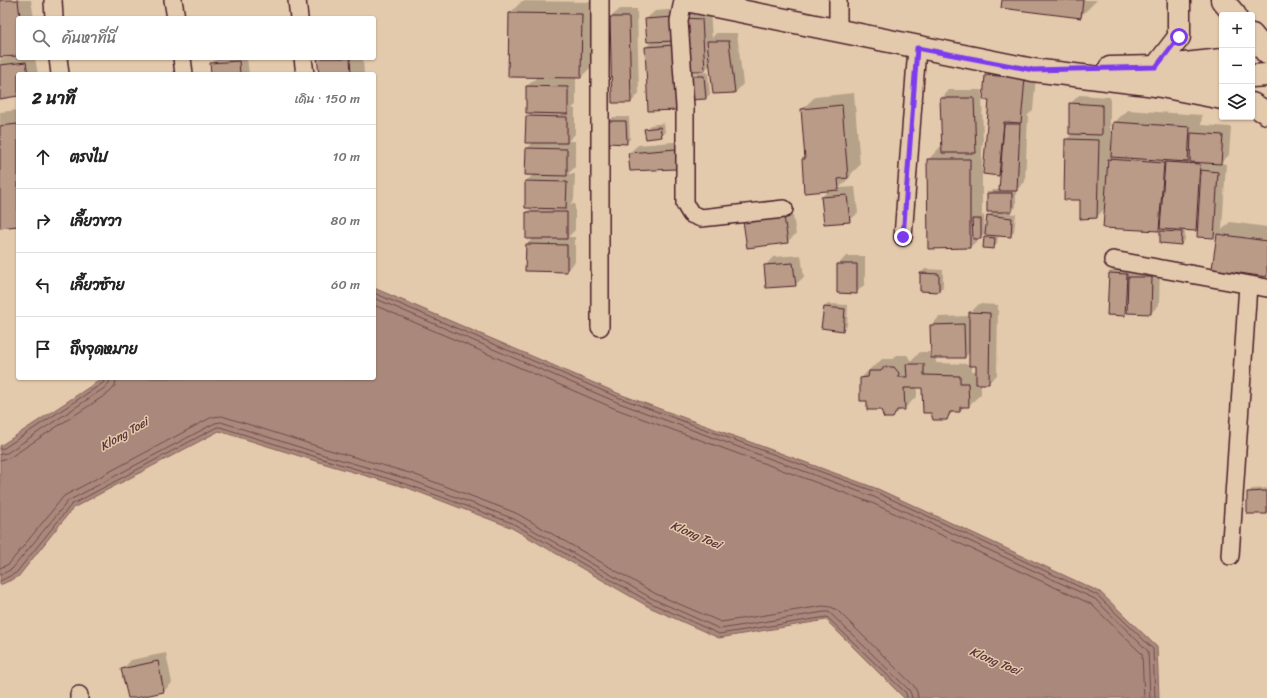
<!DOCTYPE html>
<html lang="th">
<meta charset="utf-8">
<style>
:root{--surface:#fff;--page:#f6f6f6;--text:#222;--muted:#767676;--line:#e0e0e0}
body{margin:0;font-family:Sriracha,"Playpen Sans Thai",sans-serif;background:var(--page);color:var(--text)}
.controls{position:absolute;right:12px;top:12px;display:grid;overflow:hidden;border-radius:4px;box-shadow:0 1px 3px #0004}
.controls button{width:36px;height:36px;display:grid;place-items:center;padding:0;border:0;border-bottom:1px solid var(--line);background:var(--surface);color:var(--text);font:20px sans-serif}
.stop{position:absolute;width:12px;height:12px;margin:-9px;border:3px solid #7c3aed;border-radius:50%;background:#fff}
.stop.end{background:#7c3aed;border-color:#fff;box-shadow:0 1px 4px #0008}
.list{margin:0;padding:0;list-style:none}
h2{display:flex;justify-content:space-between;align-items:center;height:52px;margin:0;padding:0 16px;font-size:17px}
h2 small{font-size:13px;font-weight:400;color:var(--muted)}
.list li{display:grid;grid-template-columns:26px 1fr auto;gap:12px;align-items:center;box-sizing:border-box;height:64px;padding:0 16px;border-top:1px solid var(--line)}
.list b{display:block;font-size:15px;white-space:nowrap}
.list em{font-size:13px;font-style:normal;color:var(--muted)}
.icon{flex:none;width:22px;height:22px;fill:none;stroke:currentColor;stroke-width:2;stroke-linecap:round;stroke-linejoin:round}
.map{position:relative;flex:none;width:1267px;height:698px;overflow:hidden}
.search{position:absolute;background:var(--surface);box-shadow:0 1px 3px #0004;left:16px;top:16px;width:360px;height:44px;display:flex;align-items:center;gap:10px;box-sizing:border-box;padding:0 14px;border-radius:4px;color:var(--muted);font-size:15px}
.panel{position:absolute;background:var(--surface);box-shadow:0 1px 3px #0004;left:16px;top:72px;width:360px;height:308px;border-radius:4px}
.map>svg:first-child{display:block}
.water{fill:#aa897b;stroke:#845f5b}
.shadow{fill:#0003;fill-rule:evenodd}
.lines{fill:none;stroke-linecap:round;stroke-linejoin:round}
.shore{stroke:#70494b;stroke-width:1}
.building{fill:#b99b88;stroke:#4a1f2b}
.street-casing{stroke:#4a1f2b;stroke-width:20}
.secondary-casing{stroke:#4a1f2b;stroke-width:25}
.primary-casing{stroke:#4a1f2b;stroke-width:25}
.street{stroke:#e4caac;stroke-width:17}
.secondary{stroke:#e4caac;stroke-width:22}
.primary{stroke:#e4caac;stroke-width:22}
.route{stroke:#7c3aed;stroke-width:5}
.labels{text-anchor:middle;stroke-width:3;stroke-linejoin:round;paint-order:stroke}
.water-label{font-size:12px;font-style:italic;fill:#5d343b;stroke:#e4caac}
</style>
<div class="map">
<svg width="1267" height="698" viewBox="0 0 1267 698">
<rect width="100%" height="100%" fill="#e4caac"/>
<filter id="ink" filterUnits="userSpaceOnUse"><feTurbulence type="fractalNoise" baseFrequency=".025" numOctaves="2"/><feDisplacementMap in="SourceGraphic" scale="8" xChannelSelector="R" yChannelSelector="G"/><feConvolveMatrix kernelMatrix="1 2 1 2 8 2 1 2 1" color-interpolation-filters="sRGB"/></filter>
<g filter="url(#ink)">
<!-- water -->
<path class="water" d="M374,288L622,395L878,489L1100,592L1157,647L1159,698H904L826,620L719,638L649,607L510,527L408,488L322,463L219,431L73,508L18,577L0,585V446L103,378H374Z"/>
<!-- shadow -->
<path class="shadow" d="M0,0H31L34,18H18V58H35L38,74H18V95L0,98V59L11,57L10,56H0Z
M1003,0H1097L1080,17Z
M522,1L594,2L593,65L581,77H576V105L572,108L575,109V134L568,141H575V167L568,174H575L574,200L570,204H575V230L568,237H575V262L566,271L527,244L533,238L527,212L532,207L526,181L533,175L527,149L533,142L527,116L531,112L527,86L537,77L510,13Z
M620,9H637L639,94L631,102L611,17Z
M682,9L688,100L646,47L652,41L646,19L655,11Z
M693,10L710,11L712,38L716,33H737L743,84L735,93L711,64L705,70L685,19Z
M217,58H247L249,74H212L211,64Z
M318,58H363L364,74H320Z
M998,63L1037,66L1033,110L1027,116H1028L1025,182L1016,190V207L1012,211H1005L1004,213L1016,214L1014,232L1010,236L998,235L997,244L993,248L986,238L989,234L988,216L993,211L988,194L992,190H1000L1002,172L999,175L986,75Z
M708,72L710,94L706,98L689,77L693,73Z
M949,90H982L983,144L980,147H982V216L984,215L985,234L970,247L929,248L928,160L940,147H942L941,99Z
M854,93L860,165L851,174V176L839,188L855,187L858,213L849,221L822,197L830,189L803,159L806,156L802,109L815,97Z
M1079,95L1110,97V126L1108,128H1111V145H1113L1114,123L1127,110L1202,115L1201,125L1231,127L1229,155L1221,163L1226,164L1222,230L1230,222L1267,227V276L1213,268L1218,233L1213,237L1198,227L1195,230H1185V240L1181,244L1161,231L1164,228H1161L1159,230L1104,227L1105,208L1097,217L1081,199L1066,140L1073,133L1070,104Z
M18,110V225L0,227V112Z
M613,117H629L630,139L626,143L609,121Z
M664,123L665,132L661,136L646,129L650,125Z
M684,141V159L676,168L629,153L638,145Z
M792,209L796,234L787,242L748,247Z
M801,255L804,277L795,285L765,266L773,257Z
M846,256H865V284L856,293L838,265Z
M1118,265L1134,266V273L1138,269H1160L1159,305L1151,313L1128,312V311L1124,315L1110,273Z
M925,269L943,270V287L939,291L921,273Z
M828,304L848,305L847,326L843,330L824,308Z
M979,304L998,305L997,375L988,383H981V394L968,406H965L960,411H954L946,419L923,387H917V396L904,409H901L893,417L868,400L861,378L873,366H875L882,359H893L897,355H907L911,361L920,352H932L931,326L939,317L970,316V313ZM970,352V364L936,363V357H965ZM972,365H977V371H972Z
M1267,488V513L1248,493L1252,489Z
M166,653L172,683L164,691L129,698L123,669L131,660Z"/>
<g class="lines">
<!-- shore -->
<path class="shore" d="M374,293L620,398L876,492L1097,595L1153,649L1155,698
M374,298L619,403L874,497L1095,599L1148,651L1150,698
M374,305L616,409L872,503L1091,604L1142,654L1144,698
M0,449L4,448L103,383L105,378
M0,454L7,453L106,387L109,383L110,378
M0,460L9,458L110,392L115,386L116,378
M0,568L9,564L64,496L212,417L222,416L326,449L413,474L516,513L656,594L721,622L823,606L831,607L837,610L914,686L917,692L918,698
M0,575L12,569L68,501L215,423L221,422L324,455L411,480L514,519L653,599L720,629L824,612H829L909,690L911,694L912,698
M0,581L16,573L71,505L217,427H220L323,459L409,485L512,523L651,603L719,634L827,617L906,693L907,698"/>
</g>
<!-- building -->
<path class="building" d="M0,0H18L20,18H18V56L0,57Z
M1002,0H1083L1081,18L1001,8Z
M509,13L582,14L581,78L508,77Z
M610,17H629L631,103H612Z
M674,17L675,41L647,42L645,19Z
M684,18L702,19L705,71H688Z
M707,41H729L735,93L713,94Z
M675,45L680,110L648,111L645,47Z
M317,58H350L351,74H319Z
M239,61L240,74H211L210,63Z
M26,62L28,74H18V96L0,99V65Z
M985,75L1025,78L1021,123L1004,122L999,176L983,174L989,100H983Z
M688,76H704L706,99L689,100Z
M526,86L568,87V114L526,113Z
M940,98H974L976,153H942Z
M1069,103L1102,105V135L1069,134Z
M842,105L848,178L838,179L839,190L804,193L802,159H805L801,109Z
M526,116L567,117V143H525Z
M608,121H626L627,144L608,143Z
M1113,122L1190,127L1188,162L1111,157Z
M18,124V226L0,228V126Z
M1004,124H1020L1017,191H999Z
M660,127L662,137L646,139L644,129Z
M1191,133L1223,135L1221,164L1190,162Z
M1065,139L1099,140L1097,218L1080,219V200H1064Z
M526,148L567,149V176L525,175Z
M676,149V169L630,171L628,153Z
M927,159H970V248L928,249Z
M1108,159L1164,163L1159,231L1103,228Z
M1165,162L1200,164L1196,231L1160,229Z
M1201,170L1218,172L1214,238L1197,237Z
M525,181L567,182L566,209L525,208Z
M987,193H1012V212H987Z
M847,195L850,222L824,224L821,197Z
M526,212H567V239H526Z
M987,215L1012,218L1011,237L985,235Z
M784,216L788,243L747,248L743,221Z
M972,219H981V239H973Z
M1160,231L1182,232L1181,245L1160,243Z
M1217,234L1267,241V277L1212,269Z
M984,237L995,238L994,249L983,248Z
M526,244L567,245V272L525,271Z
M793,263L796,286L766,288L764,265Z
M837,264H857V294L837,293Z
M920,273L939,274V292L920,291Z
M1109,273L1127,274L1125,316L1107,315Z
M1128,277H1152L1151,314L1127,313Z
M824,307L845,309L843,331L821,328Z
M969,312L990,313L989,384H976V366H969Z
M964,324L965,358H931L930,325Z
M906,364H924V375L960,376V383H968L969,407H960V412H950L947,420H933L931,413H923L922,388H904L905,410H897L893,418H884L881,410H867V401H860V378L868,377L869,371H881L884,367H894L899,373L898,377H907Z
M1267,491V514H1247V492Z
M158,661L164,692L135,698H128L121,669Z"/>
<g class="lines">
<defs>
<path id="street" d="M53,0L54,18
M173,0L176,18
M297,0L299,18
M683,0L679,21L685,107V204L691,214L701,218L784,209
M838,0V31
M58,58L60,74
M182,58L184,74
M303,58L305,74
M903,237L917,48
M1113,260L1267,288
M600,327V0
M1230,556L1248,285
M79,695V698"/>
<path id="secondary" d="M686,0L1033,70L1156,85L1222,79
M1110,68L1156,67L1222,60
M1252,76L1267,75"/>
<path id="primary" d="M1222,0L1235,15
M1252,35L1267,53
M1156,67L1179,37V0
M1156,85L1222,98
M1252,104L1267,113"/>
</defs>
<!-- street casing -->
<use href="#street" class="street-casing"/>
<!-- secondary casing -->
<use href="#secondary" class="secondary-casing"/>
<!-- primary casing -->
<use href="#primary" class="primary-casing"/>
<!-- street -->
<use href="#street" class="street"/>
<!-- secondary -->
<use href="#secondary" class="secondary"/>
<!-- primary -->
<use href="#primary" class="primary"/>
</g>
</g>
<g class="lines" filter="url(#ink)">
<!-- route -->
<path class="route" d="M903,237L917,48L1033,70L1156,67L1179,37"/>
</g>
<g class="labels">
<!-- water labels -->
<g class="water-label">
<text transform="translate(124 434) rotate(-30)" y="4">Klong Toei</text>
<text transform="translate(696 535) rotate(23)" y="4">Klong Toei</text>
<text transform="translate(995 661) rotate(23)" y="4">Klong Toei</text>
</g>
</g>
</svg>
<div class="controls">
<button>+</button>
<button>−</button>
<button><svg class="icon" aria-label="layers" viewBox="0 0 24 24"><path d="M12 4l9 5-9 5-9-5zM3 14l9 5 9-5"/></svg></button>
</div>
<div class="stop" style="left:1179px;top:37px"></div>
<div class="stop end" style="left:903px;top:237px"></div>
<div class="search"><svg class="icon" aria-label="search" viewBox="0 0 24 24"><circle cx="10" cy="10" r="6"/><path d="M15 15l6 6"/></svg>ค้นหาที่นี่</div>
<section class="panel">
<h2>2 นาที<small>เดิน · 150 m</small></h2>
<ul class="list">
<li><svg class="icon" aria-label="ahead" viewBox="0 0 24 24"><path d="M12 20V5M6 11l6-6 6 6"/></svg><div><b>ตรงไป</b></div><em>10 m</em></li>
<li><svg class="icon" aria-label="right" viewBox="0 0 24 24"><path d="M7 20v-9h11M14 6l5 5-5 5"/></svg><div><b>เลี้ยวขวา</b></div><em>80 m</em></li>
<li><svg class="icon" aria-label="left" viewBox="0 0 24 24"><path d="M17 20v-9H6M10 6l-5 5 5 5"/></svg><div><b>เลี้ยวซ้าย</b></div><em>60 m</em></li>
<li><svg class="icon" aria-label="arrive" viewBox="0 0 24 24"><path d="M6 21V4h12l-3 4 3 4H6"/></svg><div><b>ถึงจุดหมาย</b></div></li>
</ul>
</section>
</div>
